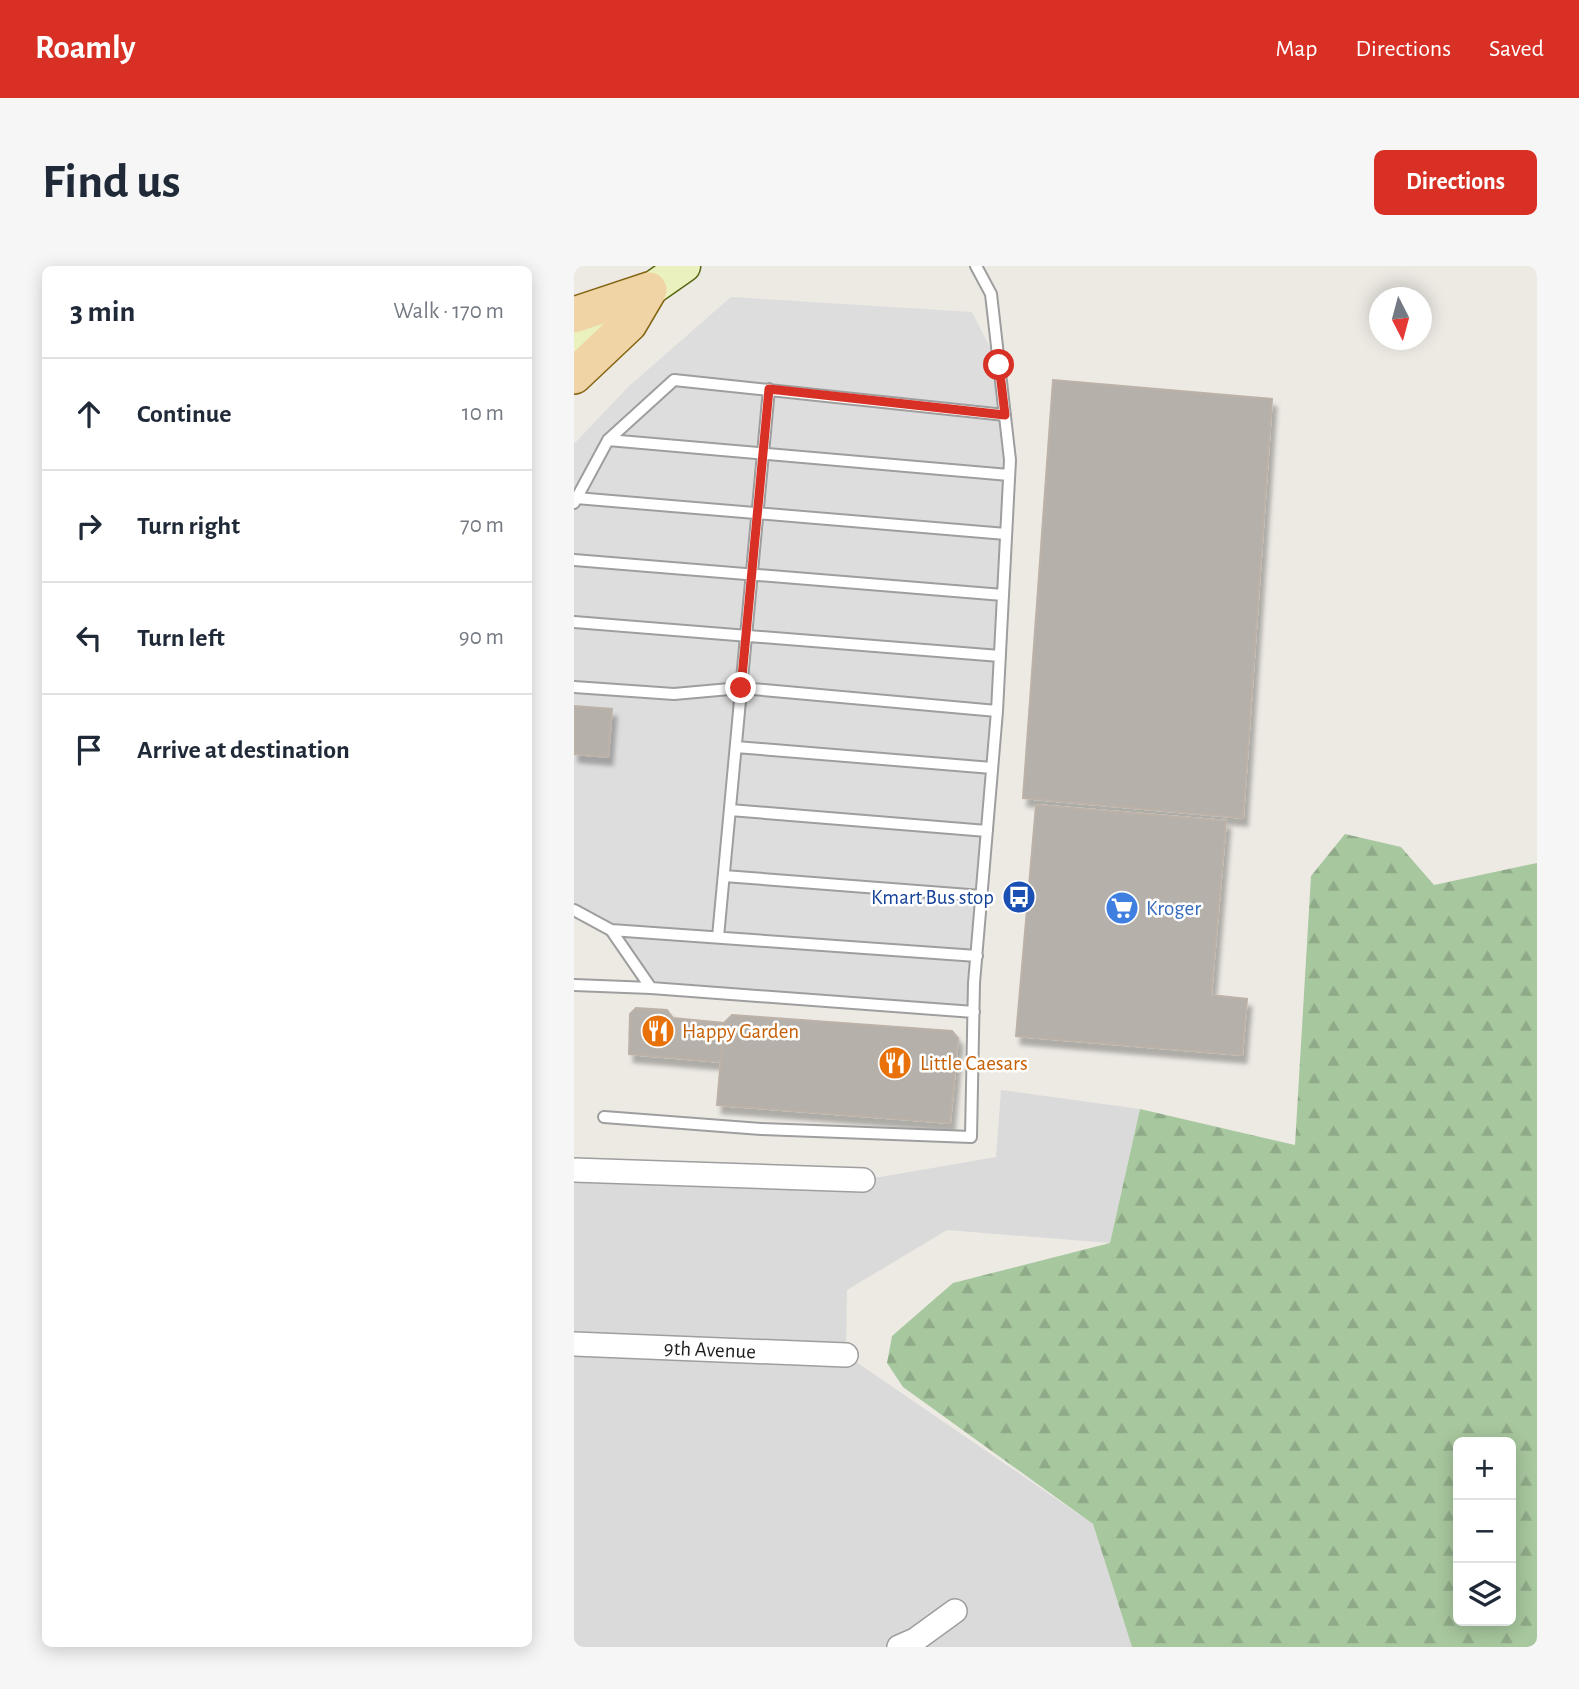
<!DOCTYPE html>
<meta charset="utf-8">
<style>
:root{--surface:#fff;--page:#f6f6f7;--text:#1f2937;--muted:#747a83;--line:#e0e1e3;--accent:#d93025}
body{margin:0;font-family:"Alegreya Sans",sans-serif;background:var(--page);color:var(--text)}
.controls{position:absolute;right:21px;bottom:21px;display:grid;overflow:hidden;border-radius:10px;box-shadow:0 4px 18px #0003}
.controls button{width:63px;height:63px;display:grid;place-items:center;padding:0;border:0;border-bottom:2px solid var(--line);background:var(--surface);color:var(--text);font:35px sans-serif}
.compass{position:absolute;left:795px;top:21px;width:63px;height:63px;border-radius:50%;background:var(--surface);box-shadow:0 4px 18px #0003;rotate:174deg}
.stop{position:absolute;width:21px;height:21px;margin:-16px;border:5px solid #d93025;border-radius:50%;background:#fff}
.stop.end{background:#d93025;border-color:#fff;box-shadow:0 2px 7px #0008}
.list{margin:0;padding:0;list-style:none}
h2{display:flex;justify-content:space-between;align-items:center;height:91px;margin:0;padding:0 28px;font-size:30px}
h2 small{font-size:23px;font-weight:400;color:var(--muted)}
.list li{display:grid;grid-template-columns:46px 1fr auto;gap:21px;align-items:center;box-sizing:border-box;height:112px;padding:0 28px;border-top:2px solid var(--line)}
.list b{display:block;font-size:26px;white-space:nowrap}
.list em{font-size:23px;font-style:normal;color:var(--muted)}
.icon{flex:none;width:38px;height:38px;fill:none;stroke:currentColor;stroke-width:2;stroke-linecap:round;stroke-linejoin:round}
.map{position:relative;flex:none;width:963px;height:1381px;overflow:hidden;border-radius:10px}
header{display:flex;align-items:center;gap:42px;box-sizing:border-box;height:98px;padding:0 35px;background:var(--accent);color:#fff}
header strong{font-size:33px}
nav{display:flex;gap:38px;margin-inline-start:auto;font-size:24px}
.intro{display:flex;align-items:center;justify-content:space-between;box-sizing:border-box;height:168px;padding:0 42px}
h1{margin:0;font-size:49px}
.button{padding:18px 32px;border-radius:10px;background:var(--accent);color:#fff;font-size:24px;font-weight:700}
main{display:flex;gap:42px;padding:0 42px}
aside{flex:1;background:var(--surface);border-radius:10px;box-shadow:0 4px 18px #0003}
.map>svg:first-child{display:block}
.residential{fill:#dbdada}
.forest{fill:url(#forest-firs);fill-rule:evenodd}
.parking{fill:#ddd}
.building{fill:#b6b0aa;stroke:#bcb2a8;stroke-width:2;filter:url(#shadow)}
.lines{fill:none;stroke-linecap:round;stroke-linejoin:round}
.service-casing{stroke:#9e9e9e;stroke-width:14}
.minor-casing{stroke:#9e9e9e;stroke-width:26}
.secondary-casing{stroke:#586612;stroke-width:35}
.primary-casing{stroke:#846512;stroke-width:38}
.service{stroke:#fff;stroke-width:10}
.minor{stroke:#fff;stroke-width:23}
.secondary{stroke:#ebf1be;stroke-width:32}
.primary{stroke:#f0d4a6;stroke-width:35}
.route{stroke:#d93025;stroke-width:9}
.labels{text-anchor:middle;stroke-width:5;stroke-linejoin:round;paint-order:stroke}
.transit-label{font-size:21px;fill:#164399;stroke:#fff;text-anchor:end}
.shop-label{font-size:21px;fill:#366cbe;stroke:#fff;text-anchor:start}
.food-label{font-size:21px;fill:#c56008;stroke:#fff;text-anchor:start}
.street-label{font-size:21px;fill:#1d1d1d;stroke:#fff}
</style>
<header>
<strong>Roamly</strong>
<nav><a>Map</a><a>Directions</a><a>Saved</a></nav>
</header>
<div class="intro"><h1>Find us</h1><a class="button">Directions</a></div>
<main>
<aside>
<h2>3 min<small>Walk · 170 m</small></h2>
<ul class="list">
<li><svg class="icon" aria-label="ahead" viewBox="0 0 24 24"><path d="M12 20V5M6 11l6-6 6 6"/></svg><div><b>Continue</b></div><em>10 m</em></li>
<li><svg class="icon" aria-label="right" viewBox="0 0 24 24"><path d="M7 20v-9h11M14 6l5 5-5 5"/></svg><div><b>Turn right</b></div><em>70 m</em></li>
<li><svg class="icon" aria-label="left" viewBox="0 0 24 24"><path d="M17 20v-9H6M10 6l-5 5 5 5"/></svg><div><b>Turn left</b></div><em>90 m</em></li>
<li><svg class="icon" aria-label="arrive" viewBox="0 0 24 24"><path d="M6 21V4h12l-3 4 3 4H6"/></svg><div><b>Arrive at destination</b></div></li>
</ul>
</aside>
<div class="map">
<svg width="963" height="1381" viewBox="0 0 963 1381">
<defs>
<pattern id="forest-firs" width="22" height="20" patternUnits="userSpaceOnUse" patternTransform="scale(1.75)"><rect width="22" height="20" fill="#a7c79e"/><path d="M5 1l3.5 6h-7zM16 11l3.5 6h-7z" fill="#8faa88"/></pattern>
<filter id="shadow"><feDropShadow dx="4.5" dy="8" stdDeviation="2" flood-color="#0004"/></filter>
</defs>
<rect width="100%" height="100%" fill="#edeae4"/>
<!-- residential -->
<path class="residential" d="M427,824L566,843L536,977L373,964L273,1024L272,1089L519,1258L558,1381H0V904L289,914L422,891Z"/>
<!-- forest -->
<path class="forest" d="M771,568L827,581L860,619L963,597V1381H558L519,1258L329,1121L313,1097L318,1070L379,1017L536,977L566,843L721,879L737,610ZM884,1176H937V1355H884Z"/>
<!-- parking -->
<path class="parking" d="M157,31L398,46L425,99L436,194L400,746L77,722L37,664L0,644V178L54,121Z"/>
<!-- building -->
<path class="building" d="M479,114L698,133L669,552L449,532Z
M0,440L38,443L34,491L0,488Z
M462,539L652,555L637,729L673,733L668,789L442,770Z
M62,742L93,744L99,752L150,757L147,796L55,788L56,748Z
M158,749L378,765L384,772L376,857L143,839L150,757Z"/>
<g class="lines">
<defs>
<path id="service" d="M34,174L435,209
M2,232L432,268
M0,237L34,174L100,114L431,149
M0,294L429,329
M0,356L426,390
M0,421L100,428L167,422L423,445
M162,481L418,502
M156,544L413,565
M150,610L408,630
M0,644L37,664L77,722L400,746
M37,664L403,690
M144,671L195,123
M0,719L77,722
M30,851L187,863L397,871L400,717L423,445L436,194L417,28L402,0"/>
<g id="minor">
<path d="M0,904L289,914"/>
<path id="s1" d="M0,1078L272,1089"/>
<path d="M325,1381L341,1374L381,1345"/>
</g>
<path id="secondary" d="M0,77L110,0"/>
<path id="primary" d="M0,49L75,24
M0,110L55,58L75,24"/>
</defs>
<!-- service casing -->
<use href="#service" class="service-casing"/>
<!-- minor casing -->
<use href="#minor" class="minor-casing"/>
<!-- secondary casing -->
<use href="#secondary" class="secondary-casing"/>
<!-- primary casing -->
<use href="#primary" class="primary-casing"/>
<!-- service -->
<use href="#service" class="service"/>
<!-- minor -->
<use href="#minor" class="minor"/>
<!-- secondary -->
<use href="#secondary" class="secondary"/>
<!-- primary -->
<use href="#primary" class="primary"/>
</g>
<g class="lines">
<!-- route -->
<path class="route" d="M167,422L195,123L431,149L425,99"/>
</g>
<!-- icons -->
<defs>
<symbol id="bus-disc" viewBox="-11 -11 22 22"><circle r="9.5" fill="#1a4fb4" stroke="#fff"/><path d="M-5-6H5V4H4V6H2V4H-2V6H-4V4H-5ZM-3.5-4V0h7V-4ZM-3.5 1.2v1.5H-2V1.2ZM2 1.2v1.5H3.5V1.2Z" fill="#fff"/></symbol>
<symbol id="supermarket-disc" viewBox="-11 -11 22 22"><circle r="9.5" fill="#3f7fe0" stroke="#fff"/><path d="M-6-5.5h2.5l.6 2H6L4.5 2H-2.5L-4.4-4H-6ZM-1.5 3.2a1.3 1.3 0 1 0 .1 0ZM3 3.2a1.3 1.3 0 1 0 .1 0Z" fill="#fff"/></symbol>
<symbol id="restaurant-disc" viewBox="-11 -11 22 22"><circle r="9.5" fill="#e8710a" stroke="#fff"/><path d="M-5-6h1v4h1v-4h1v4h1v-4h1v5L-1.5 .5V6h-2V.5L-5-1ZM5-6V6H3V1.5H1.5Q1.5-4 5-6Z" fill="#fff"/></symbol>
</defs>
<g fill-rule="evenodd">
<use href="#bus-disc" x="426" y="612" width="38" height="38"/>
<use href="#supermarket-disc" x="529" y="623" width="38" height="38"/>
<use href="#restaurant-disc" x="65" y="746" width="38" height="38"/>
<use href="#restaurant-disc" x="302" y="778" width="38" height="38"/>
</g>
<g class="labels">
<!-- transit labels -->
<g class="transit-label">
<text x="420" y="638">Kmart Bus stop</text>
</g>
<!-- shop labels -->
<g class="shop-label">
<text x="572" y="649">Kroger</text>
</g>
<!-- food labels -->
<g class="food-label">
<text x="108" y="772">Happy Garden</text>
<text x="346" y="804">Little Caesars</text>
</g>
<!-- street labels -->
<g class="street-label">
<text dy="7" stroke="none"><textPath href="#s1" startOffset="136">9th Avenue</textPath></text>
</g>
</g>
</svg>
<div class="controls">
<button>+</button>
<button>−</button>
<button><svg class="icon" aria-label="layers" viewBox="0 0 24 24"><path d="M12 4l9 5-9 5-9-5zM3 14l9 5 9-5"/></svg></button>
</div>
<svg class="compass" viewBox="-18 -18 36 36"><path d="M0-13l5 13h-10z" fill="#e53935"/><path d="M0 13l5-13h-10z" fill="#747a83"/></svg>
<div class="stop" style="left:425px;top:99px"></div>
<div class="stop end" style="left:167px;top:422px"></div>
</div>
</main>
